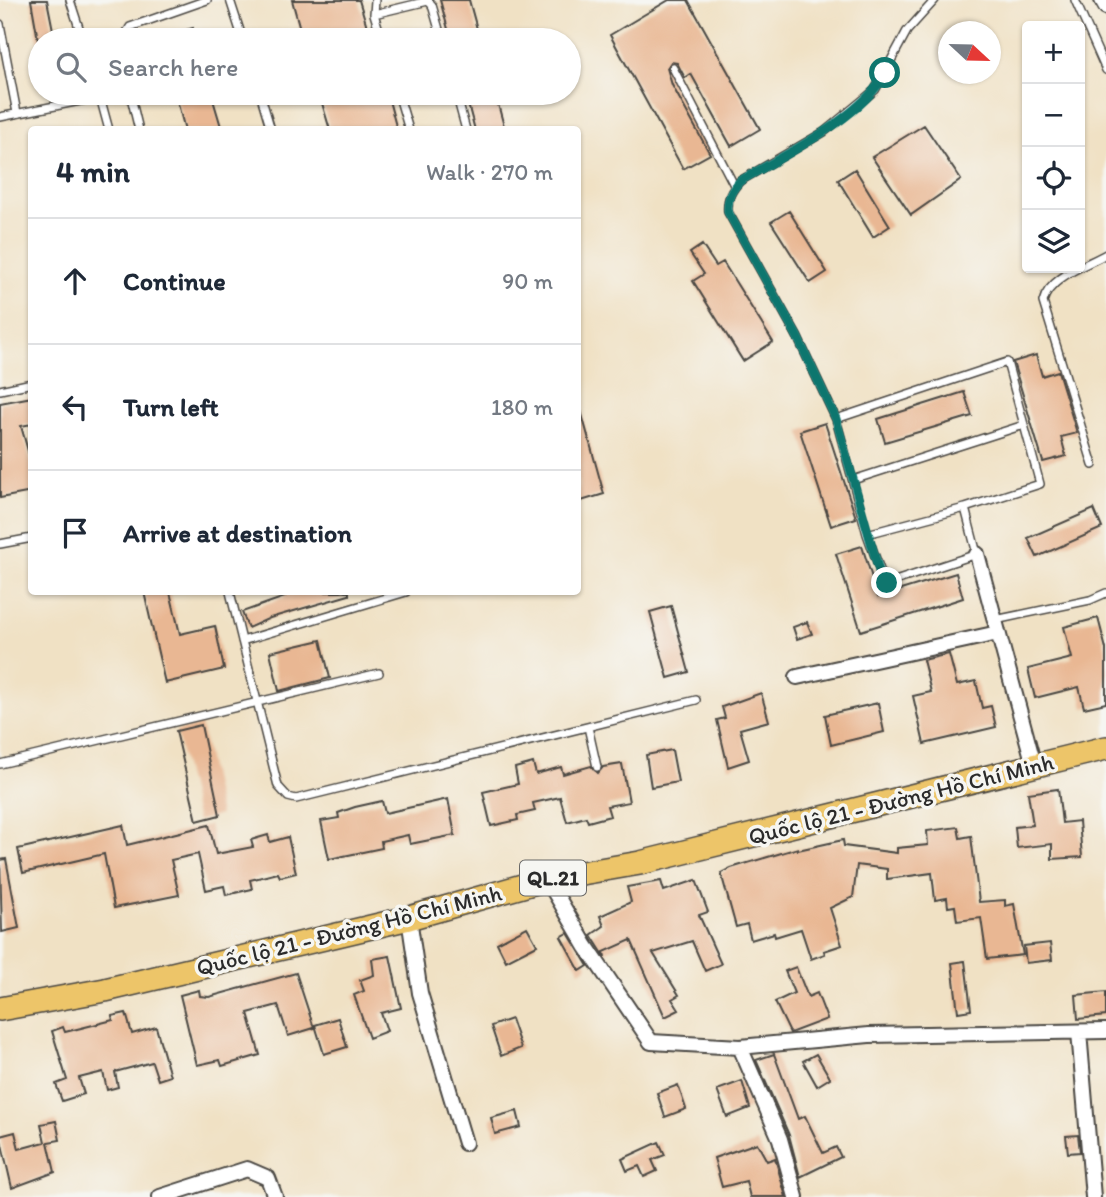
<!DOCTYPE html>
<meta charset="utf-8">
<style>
:root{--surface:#fff;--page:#f6f6f7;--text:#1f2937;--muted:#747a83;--line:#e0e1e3}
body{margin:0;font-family:Itim,sans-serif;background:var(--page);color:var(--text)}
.controls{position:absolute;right:21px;top:21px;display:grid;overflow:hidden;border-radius:7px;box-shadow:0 2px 5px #0004}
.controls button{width:63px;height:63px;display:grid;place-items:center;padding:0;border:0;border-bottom:2px solid var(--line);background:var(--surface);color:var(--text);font:35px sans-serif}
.compass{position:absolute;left:938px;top:21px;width:63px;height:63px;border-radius:50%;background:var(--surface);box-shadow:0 2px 5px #0004;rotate:112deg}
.stop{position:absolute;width:21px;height:21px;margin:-16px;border:5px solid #0f766e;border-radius:50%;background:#fff}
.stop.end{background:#0f766e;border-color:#fff;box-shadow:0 2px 7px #0008}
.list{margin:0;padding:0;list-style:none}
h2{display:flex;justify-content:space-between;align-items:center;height:91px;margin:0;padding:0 28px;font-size:30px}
h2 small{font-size:23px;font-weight:400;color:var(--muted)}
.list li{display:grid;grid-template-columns:46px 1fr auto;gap:21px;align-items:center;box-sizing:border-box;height:126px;padding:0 28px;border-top:2px solid var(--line)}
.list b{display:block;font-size:26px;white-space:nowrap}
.list em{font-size:23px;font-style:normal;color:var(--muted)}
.icon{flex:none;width:38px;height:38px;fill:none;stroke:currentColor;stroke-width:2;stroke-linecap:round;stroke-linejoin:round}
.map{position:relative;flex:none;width:1106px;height:1197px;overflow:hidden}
.search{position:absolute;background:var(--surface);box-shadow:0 2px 5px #0004;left:28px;top:28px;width:553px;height:77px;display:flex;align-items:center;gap:18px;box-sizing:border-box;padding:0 24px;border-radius:38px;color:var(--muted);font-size:26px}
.panel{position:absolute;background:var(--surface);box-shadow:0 2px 5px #0004;left:28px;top:126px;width:553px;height:469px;border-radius:7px}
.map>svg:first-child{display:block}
.building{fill:#e9b793}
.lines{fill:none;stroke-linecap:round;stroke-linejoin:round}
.service-casing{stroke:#494642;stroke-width:10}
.minor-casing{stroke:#494642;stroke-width:18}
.trunk-casing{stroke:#494642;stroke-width:26}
.service{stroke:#fff;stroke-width:7}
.minor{stroke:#fff;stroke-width:14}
.trunk{stroke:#edc569;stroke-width:23}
.route{stroke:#0f766e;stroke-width:9}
.labels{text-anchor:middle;stroke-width:7;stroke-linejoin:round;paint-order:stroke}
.shield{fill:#f6f6f2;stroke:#686867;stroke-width:2}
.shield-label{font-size:21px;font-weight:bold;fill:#2b2b2b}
.street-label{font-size:23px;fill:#2b2b2b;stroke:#f6f6f2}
</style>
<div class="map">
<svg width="1106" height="1197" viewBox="0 0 1106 1197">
<rect width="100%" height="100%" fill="#f6f6f2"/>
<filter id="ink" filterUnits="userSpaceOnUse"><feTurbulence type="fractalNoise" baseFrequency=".0143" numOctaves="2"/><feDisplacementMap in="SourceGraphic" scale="14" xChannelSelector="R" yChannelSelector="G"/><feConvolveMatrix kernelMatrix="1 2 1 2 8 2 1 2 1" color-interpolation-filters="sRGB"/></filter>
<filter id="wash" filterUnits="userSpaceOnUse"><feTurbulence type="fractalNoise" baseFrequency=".00686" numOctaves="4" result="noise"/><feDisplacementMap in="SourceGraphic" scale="28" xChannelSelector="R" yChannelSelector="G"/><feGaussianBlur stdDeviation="1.57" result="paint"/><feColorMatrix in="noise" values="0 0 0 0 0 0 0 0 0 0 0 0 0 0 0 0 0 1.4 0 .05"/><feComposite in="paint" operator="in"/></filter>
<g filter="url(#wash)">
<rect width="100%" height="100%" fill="#f0e1c4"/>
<g id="blocks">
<!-- building -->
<path class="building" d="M31,0H47L55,40H38Z
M292,0H359L371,40H303Z
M440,0H469L480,40H451Z
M669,0H688L760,129L731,146L691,74L685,78L677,63L671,62L667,68L672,85L710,154L683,169L610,35Z
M193,28L197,40H161V37Z
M175,93H211L222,130H185Z
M319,93H387L397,130H330Z
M465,93H495L505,130H475Z
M924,125L961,180L911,215L872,157Z
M855,169L890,226L873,237L838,180Z
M789,211L827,272L810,283L771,222Z
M702,245L716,266L723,262L773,342L743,361L693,281L704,274L690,253Z
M1036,355L1042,376L1058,371L1077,433L1061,437L1066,456L1043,462L1013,362Z
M964,392L972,416L885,442L878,419Z
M32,397V424L21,426L32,465V492L0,498V403Z
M581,411L604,494L578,502V412Z
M825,423L856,518L831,526L800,431Z
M1094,509L1102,528L1037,557L1028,538Z
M862,546L878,597L956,573L963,598L861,631L836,554Z
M144,592H170L180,634L215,626L224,669L165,683Z
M283,592H349V595L270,618L248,628L242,612L285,597Z
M671,606L689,672L668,678L650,612Z
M1098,618L1106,649V703L1084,708L1079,687L1035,698L1028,669L1072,658L1064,627Z
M807,622L812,634L797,639L793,627Z
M321,640L330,678L279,691L270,652Z
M949,654L957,685L976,681L982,708L991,706L996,727L924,744L913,696L931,692L923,660Z
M761,693L769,721L740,729L749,760L728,767L717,720L725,718L722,707Z
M878,703L884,732L831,745L825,715Z
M201,725L220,815L197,821L176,731Z
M672,750L678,782L651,787L646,755Z
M533,763L536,774L561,767L563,774L591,766L598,773L603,767L622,764L629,802L607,806L610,816L588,822L586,817L567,822L560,797L533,803L535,811L517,815L518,820L491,826L483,792L518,784L515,768Z
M1058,789L1062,823L1079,821L1082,857L1052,859V844L1017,848L1015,827L1033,825L1028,793Z
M448,799L455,835L410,844L408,835L381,841L382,848L329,859L321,821L339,818L338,813L355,807L382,801L385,813Z
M123,825L127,845L209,825L216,854L253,847L251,840L268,835L270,842L288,837L296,873L280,877L278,873L250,880L252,889L226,895L224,886L206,890L198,854L171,860L179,895L114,908L104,854L23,873L18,849Z
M958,827L960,838L971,836L979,902L1005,900V906L1014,904L1023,955L987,959L981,918L957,921L955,906L948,907L947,898L935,900L932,873L887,879V869L857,865L853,897L830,908L842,945L824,951L825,954L811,959L801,929L775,937L774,933L751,940L747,924L736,927L721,873L731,868L798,848V850L843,840L844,846L897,853V848L928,845L927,831Z
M6,859L19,928L2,932L0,860Z
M696,880L708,912L699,915L721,964L705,971L692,941L653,953L679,995L672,999L679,1010L665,1017L631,940L604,952L605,957L591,935L604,926L600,916L631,902L627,887L661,881L664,891Z
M527,927L537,945L506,961L497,943Z
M568,933L588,966L580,971L561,937Z
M1050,943L1052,960L1026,963L1024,946Z
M390,956L401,1008L381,1013L387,1031L369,1038L354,995L364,991L360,980L374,975L372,959Z
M965,961L971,1010L958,1012L952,963Z
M796,967L808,997L817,993L827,1019L790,1033L775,1002L794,993L785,971Z
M296,973L314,1028L288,1036L278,1005L248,1013L260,1055L222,1066L220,1060L197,1065L180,995L199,990L200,996L209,997Z
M1106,992V1016L1078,1019L1076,995Z
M126,1013L132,1034L156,1027L170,1076L158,1080L152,1062L115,1072L118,1087L107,1090L103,1072L79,1078L84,1094L62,1101L56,1084L67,1080L52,1031L63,1027L65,1032L113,1020L112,1016Z
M338,1018L347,1047L324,1054L315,1025Z
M511,1019L521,1048L501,1056L491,1026Z
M774,1054L798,1119L805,1116L823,1153L836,1147L841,1157L800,1177L789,1135L756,1060Z
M816,1054L830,1078L817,1086L803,1061Z
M742,1081L750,1108L727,1117L717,1090Z
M678,1085L686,1109L665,1117L657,1093Z
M517,1111L521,1127L495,1134L491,1118Z
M56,1121L60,1140L48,1142L55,1172L12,1188L0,1136L15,1132L19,1149L45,1142L41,1124Z
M1078,1135L1080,1152L1068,1153L1066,1136Z
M659,1142L665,1155L652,1160L657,1171L644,1177L639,1166L627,1171L622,1159Z
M757,1143L767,1161L775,1158L786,1197H750L746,1181L722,1187L714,1158Z"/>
</g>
</g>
<g filter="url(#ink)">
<use href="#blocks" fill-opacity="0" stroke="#494642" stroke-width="2"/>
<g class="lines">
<defs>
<path id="service" d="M70,0L83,40
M230,0L243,40
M375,0L374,14L382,40
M1075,0L1106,70
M374,14L428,1L432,5L442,40
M0,24L17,113
M122,40L130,27L207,0
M673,68L735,187
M99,93L109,130
M130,93L139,130
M260,93L271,130
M398,93L409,130
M456,93L466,130
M0,117L100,97
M1007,362L1040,484L965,508L977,554L892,582L884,581L867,534L836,419Z
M0,390L32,383
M836,419L797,336L728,212C727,198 731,191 740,181L824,132L875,90L907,31L935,0
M1093,465L1043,302C1049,277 1085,266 1106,254
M853,480L1024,425
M867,534L965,508
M0,544L32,538
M230,592L278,786L288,797L296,799L696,700
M995,620L1090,600L1106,593
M242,641L406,592
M588,727L597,767
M0,764L379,673"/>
<path id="minor" d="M1102,0L1106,7
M977,554L1034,765
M797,677L998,633
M547,879L586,946L651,1042L740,1047L869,1035L1106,1031
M409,918L420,993L465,1143
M1079,1032L1093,1197
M740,1047L780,1139L796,1197
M160,1197L247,1169L268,1178L275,1197"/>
<path id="trunk" d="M0,1009L105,990L409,918L547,879L640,863L1106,748"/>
</defs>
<!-- service casing -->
<use href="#service" class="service-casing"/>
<!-- minor casing -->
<use href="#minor" class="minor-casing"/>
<!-- trunk casing -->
<use href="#trunk" class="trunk-casing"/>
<!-- service -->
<use href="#service" class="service"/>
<!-- minor -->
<use href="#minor" class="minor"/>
<!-- trunk -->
<use href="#trunk" class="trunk"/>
</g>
</g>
<g class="lines" filter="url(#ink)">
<!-- route -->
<path class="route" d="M885,73C865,116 781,157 740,181C731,191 727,198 728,212L797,336L836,419L881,578L887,583"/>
</g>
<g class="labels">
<!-- shield labels -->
<rect class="shield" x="520" y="860.5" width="66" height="35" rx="5"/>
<g class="shield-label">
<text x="553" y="885">QL.21</text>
</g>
<!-- street labels -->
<g class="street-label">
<text transform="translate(901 799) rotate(-14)" y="8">Quốc lộ 21 - Đường Hồ Chí Minh</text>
<text transform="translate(349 930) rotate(-14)" y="8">Quốc lộ 21 - Đường Hồ Chí Minh</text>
</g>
</g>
</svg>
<div class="controls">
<button>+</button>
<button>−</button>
<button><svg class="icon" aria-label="locate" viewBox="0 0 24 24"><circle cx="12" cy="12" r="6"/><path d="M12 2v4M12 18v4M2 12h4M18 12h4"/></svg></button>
<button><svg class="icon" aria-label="layers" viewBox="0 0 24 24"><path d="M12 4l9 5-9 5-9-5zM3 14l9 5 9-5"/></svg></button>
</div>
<svg class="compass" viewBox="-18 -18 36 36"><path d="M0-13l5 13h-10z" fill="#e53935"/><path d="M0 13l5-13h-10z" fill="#747a83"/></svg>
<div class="stop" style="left:885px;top:73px"></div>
<div class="stop end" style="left:887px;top:583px"></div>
<div class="search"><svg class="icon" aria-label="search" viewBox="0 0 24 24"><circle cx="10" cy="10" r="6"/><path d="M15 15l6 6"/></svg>Search here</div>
<section class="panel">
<h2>4 min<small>Walk · 270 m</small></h2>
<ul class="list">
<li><svg class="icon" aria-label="ahead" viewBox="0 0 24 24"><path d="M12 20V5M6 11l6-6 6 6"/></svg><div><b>Continue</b></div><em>90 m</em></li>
<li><svg class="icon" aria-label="left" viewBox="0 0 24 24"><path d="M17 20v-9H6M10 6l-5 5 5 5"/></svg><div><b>Turn left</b></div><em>180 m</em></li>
<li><svg class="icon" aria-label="arrive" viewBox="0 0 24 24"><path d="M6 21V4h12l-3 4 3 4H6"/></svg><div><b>Arrive at destination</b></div></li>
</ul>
</section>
</div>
